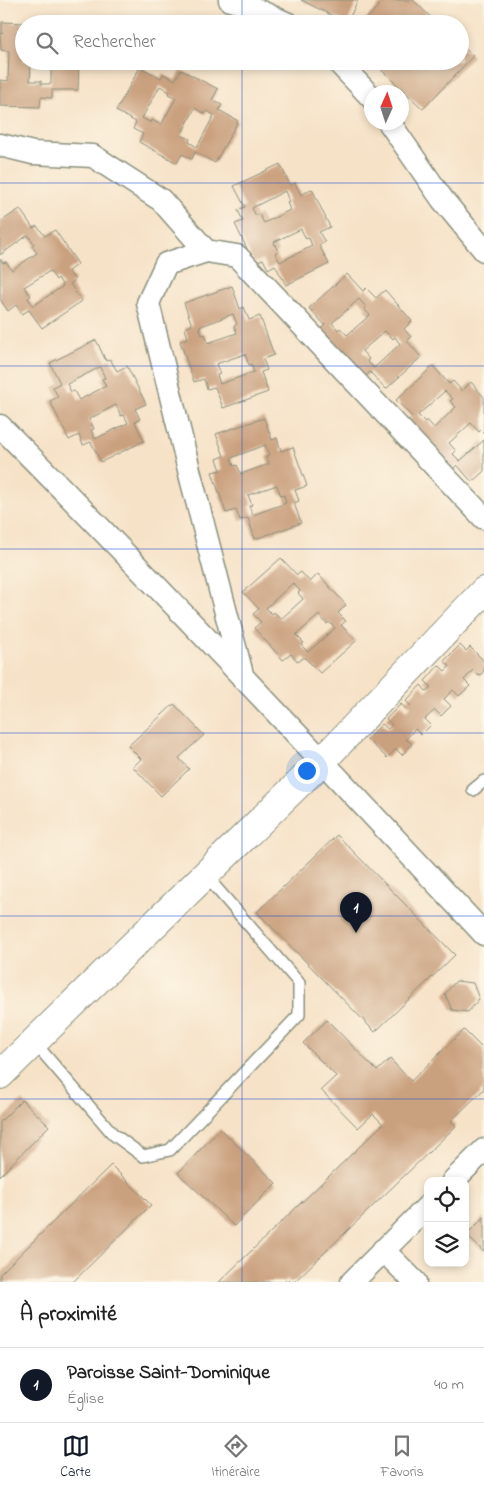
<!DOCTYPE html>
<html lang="fr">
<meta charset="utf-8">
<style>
:root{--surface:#fff;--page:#f6f6f6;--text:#222;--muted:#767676;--line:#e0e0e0;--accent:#111827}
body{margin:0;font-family:"Indie Flower",sans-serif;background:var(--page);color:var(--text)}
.controls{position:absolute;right:15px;bottom:15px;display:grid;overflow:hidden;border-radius:10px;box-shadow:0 2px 8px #0003}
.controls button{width:45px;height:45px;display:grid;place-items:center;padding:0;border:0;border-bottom:1px solid var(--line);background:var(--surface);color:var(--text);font:25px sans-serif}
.compass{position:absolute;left:364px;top:85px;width:45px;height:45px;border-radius:50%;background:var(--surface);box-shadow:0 2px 8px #0003;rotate:3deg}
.you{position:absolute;left:306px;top:770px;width:18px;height:18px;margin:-12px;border:4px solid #fff;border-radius:50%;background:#1a73e8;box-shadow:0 0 0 8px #1a73e833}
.badge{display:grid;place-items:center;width:32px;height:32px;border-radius:50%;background:var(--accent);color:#fff;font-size:16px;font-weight:700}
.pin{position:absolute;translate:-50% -41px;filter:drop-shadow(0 1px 2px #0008)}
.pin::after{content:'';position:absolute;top:26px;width:18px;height:15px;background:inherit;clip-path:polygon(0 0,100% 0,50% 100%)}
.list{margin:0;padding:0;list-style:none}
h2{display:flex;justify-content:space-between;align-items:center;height:65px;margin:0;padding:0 20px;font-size:21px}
h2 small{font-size:16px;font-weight:400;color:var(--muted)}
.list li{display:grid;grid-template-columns:32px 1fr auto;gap:15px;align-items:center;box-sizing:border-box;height:75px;padding:0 20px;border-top:1px solid var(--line)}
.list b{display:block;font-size:19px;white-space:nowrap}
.list p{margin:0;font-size:16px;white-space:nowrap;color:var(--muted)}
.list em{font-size:16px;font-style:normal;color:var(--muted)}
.icon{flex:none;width:28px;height:28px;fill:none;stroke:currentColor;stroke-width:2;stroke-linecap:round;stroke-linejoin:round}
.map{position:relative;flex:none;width:484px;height:1282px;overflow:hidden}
.search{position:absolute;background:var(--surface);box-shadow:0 2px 8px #0003;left:15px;right:15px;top:15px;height:55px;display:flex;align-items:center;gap:12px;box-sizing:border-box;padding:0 18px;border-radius:28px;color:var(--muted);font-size:19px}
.sheet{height:140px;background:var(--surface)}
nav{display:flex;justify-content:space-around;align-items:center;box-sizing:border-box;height:70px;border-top:1px solid var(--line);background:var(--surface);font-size:14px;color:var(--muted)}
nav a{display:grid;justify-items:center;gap:2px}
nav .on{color:var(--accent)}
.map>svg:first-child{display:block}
.building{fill:#caa17f;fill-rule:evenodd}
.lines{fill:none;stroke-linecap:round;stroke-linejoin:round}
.service-casing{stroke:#8a907e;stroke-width:14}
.minor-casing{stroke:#8a907e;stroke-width:25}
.tertiary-casing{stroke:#8a907e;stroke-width:30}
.service{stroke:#fff;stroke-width:11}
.minor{stroke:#fff;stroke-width:22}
.tertiary{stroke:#fff;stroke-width:28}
.grid{fill:none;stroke:#1d4ed8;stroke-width:1;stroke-opacity:0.55}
</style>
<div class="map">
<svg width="484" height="1282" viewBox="0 0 484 1282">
<rect width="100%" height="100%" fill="#fcf5e5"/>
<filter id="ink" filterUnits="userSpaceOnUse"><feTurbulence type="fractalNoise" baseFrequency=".02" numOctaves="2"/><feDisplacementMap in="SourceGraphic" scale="10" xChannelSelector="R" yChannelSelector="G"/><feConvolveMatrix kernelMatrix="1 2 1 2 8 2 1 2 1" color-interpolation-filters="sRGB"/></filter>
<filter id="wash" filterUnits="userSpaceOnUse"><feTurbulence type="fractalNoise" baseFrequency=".0096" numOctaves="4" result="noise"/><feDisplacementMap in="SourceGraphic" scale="20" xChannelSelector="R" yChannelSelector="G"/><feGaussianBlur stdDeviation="1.12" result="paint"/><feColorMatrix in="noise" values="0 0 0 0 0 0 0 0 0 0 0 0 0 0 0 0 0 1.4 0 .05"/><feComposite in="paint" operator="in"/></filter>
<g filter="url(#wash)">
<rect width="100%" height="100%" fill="#f6e2c7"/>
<g id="blocks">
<!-- building -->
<path class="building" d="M301,0H358L347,23Z
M384,0H413L438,24H361Z
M2,22L24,23V61H31L30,81H41V84H51V61H79L78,90H52V98L41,97L40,107L0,106V80L8,81L9,51L1,50L0,34H2Z
M460,44L473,56L423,109L372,61H460Z
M140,67L161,78L163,74L175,80L181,70L218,89L212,100L222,105L219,110L238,121L215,163L195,152L192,159L182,154L177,163L139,142L143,134L133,129L136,122L116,111ZM160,86L170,92L168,94L176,98L161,125L152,120L151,123L142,118ZM195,108L205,114L207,111L214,115L197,147L189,142L190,139L181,135Z
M280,164L290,185L295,183L301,195L312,189L330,227L319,232L325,242L319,245L329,264L286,285L275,265L268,269L263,259L254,263L235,224L243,221L238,210L245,207L234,186ZM285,191L289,201L287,202L290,210L264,223L259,214L256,216L252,208ZM301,229L306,239L309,238L312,246L280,262L275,253L278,252L274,242Z
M20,209L33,228L37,226L45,236L55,230L78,264L68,271L75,280L70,284L82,301L42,328L29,310L22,314L16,305L8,311L0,299V259L3,263L6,262L12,270L37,253L32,246L34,244L28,235L0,255V222ZM50,271L56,280L58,278L63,286L33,306L28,298L31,296L24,287Z
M347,274L363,291L366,288L376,298L385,290L412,321L404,329L411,337L407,341L421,357L386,389L370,372L364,378L320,330L325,325L309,308ZM359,299L366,307L364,309L370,315L347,335L340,328L338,330L332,323ZM385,331L393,339L395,337L400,344L374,368L367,361L369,359L362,351Z
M232,286L240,309L244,307L249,320L260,316L274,355L263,359L267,370L261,372L268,392L223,408L215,387L207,389L204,379L194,382L180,341L188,338L185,328L192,325L184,303ZM233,314L237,324L234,326L237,333L208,343L205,334L202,335L199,327ZM245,354L249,365L251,364L254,372L220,384L217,375L220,374L216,364Z
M96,340L106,361L110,359L117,371L127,366L146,404L135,409L140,419L135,422L144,441L101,462L91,442L83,445L79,435L69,440L50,401L58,397L53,387L60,383L50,363ZM100,367L105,378L102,379L106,386L79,400L74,391L71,392L67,384ZM116,405L121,416L124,415L128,423L95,439L91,430L94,429L89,419Z
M433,366L449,384L453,381L462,391L471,382L484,397V433L481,430L479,432L471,423L449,443L456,451L453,454L460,461L484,440V471L472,482L457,465L451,471L406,422L412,417L396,400ZM445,391L453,399L450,401L456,407L434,428L427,420L425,422L418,415Z
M264,418L272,440L277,438L281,451L293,447L307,486L295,490L299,501L294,503L301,523L255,539L248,518L240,520L236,510L226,513L212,472L221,470L217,459L224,456L216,434ZM265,445L269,455L266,457L269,464L241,474L237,465L234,466L231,458ZM277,485L281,496L284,495L286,503L253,515L249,506L252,505L248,495Z
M281,558L297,575L301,572L310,582L318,574L346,605L338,613L346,621L341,625L356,641L320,673L304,657L298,662L291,654L283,660L254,628L261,622L253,614L259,609L243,592ZM293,583L300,591L298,593L303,599L281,619L274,612L272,614L266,608ZM319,615L327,624L329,622L335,628L308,652L301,645L304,643L296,635Z
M460,645L466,651L470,647L484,661V671L479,676L473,670L464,680L470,686L459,696L453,690L444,699L451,706L441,716L435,710L425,719L431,725L421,735L415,729L406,739L412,744L402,755L396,749L387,758L367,739L382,724L388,729L392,725L386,719L401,704L407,710L411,706L406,701L421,685L426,691L431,687L425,681L439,665L445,671L450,666L444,661Z
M174,704L204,735L179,758L189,769L161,796L133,767L141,759L128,746Z
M337,835L455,955L375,1032L257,912Z
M456,981L473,983L479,999L468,1012L452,1010L445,994Z
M327,1020L377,1071L390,1059L411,1081L464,1030L484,1050V1089L451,1121L456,1126L294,1282H290L287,1279L284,1282H219L383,1124L373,1114L358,1128L321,1090L336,1076L303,1043Z
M22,1100L49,1126L0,1176V1122Z
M220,1129L276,1183L234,1226L178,1173Z
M111,1165L151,1205L73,1282H0V1274Z
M484,1217V1252L466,1235Z"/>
</g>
</g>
<g filter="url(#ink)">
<use href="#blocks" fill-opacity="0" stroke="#8a907e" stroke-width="1"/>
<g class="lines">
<defs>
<path id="service" d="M473,790L484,781
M34,1042L113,1134L143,1156L170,1150L299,1015V983L205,875"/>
<path id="minor" d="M230,0L241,3L288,24
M337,61L372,98
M389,122L442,199L484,250
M0,145L33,153L93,156L161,200L206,251
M0,426C165,592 324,763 484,934
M243,678L191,478L148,303L166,264L206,251L237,256L484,518
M453,1181L484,1150
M383,1250L415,1282
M352,1282L428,1206"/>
<path id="tertiary" d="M0,1075L322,761L484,591"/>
</defs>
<!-- service casing -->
<use href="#service" class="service-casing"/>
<!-- minor casing -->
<use href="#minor" class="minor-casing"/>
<!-- tertiary casing -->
<use href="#tertiary" class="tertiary-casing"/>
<!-- service -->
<use href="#service" class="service"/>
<!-- minor -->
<use href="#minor" class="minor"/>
<!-- tertiary -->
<use href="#tertiary" class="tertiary"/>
</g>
</g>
<!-- grid -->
<path class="grid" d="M242,0V24M242,61V1282M0,183H484M0,366H484M0,549H484M0,733H484M0,916H484M0,1099H484"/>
</svg>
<div class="controls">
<button><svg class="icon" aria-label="locate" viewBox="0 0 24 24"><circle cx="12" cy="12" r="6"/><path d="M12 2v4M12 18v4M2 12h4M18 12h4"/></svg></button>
<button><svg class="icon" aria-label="layers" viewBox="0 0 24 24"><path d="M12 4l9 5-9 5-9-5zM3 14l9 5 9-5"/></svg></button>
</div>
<svg class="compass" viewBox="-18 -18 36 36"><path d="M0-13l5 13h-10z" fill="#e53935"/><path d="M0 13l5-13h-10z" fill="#767676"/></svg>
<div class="you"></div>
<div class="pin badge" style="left:356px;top:933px">1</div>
<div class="search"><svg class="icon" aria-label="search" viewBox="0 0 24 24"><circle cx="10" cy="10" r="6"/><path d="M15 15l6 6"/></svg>Rechercher</div>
</div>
<section class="sheet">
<h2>À proximité<small></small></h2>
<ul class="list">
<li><span class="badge">1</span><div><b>Paroisse Saint-Dominique</b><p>Église</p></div><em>40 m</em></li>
</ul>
</section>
<nav>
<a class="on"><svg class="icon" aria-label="map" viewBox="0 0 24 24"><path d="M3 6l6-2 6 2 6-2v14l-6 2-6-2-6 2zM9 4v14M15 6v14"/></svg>Carte</a>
<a><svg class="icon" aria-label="directions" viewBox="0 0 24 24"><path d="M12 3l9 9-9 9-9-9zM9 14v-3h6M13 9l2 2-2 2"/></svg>Itinéraire</a>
<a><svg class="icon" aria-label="saved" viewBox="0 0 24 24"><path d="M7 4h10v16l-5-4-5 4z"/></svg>Favoris</a>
</nav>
